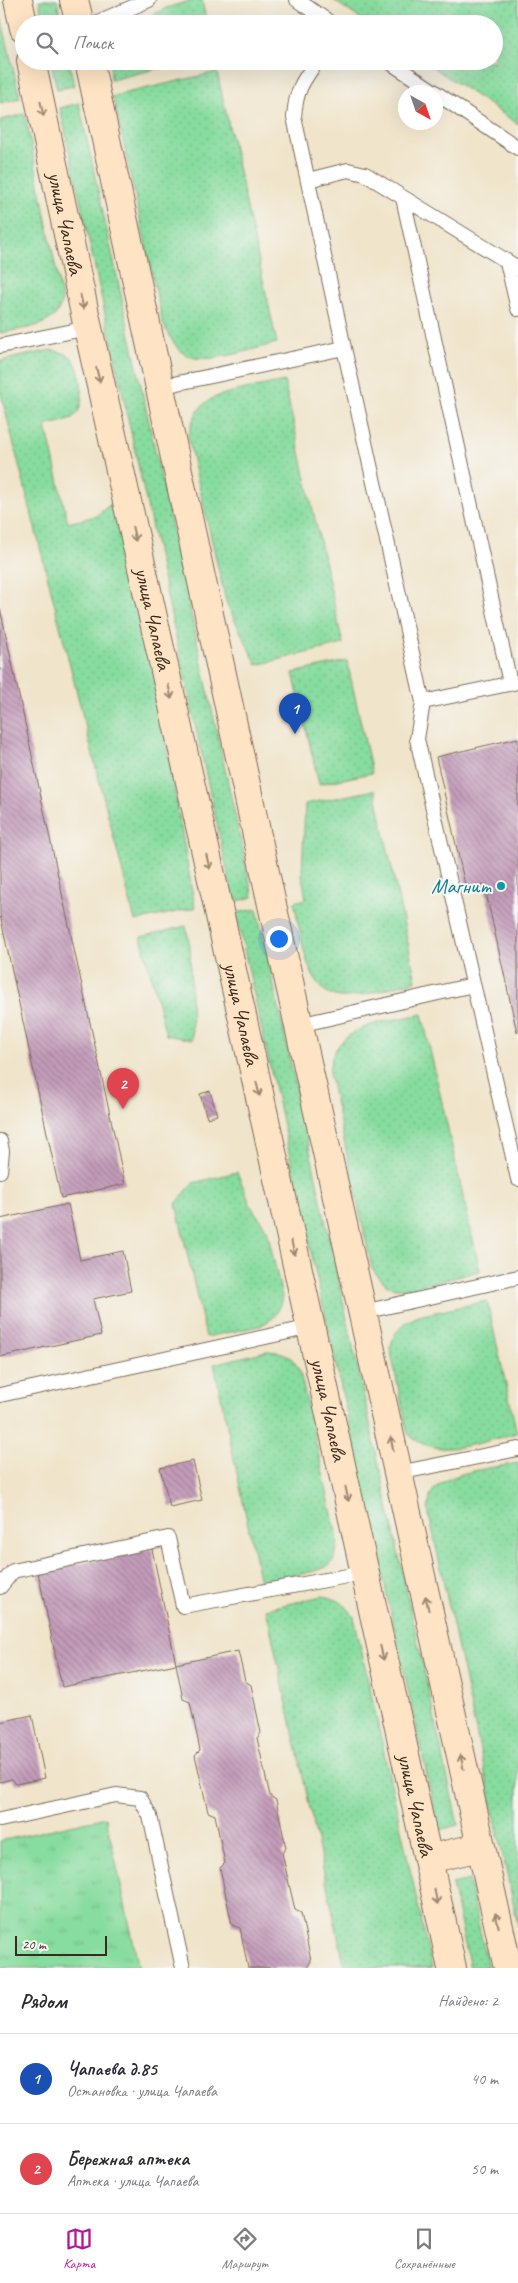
<!DOCTYPE html>
<html lang="ru">
<meta charset="utf-8">
<style>
:root{--surface:#fff;--page:#f2f2f3;--text:#2b2b33;--muted:#7c7c81;--line:#e1e1e2;--accent:#b5179e}
body{margin:0;font-family:Caveat,sans-serif;background:var(--page);color:var(--text)}
.compass{position:absolute;left:398px;top:85px;width:45px;height:45px;border-radius:50%;background:var(--surface);box-shadow:0 5px 20px #0002;rotate:140deg}
.scale{position:absolute;left:15px;bottom:12px;width:92px;box-sizing:border-box;padding-left:5px;border:2px solid #3b2a1e;border-top:0;font-size:14px;line-height:18px;white-space:nowrap;color:#3b2a1e;-webkit-text-stroke:4px #f6f6f2;paint-order:stroke}
.you{position:absolute;left:278px;top:938px;width:18px;height:18px;margin:-12px;border:4px solid #fff;border-radius:50%;background:#1a73e8;box-shadow:0 0 0 8px #1a73e833}
.badge{display:grid;place-items:center;width:32px;height:32px;border-radius:50%;background:var(--accent);color:#fff;font-size:16px;font-weight:700}
.pin{position:absolute;translate:-50% -41px;filter:drop-shadow(0 1px 2px #0008)}
.pin::after{content:'';position:absolute;top:26px;width:18px;height:15px;background:inherit;clip-path:polygon(0 0,100% 0,50% 100%)}
.list{margin:0;padding:0;list-style:none}
h2{display:flex;justify-content:space-between;align-items:center;height:65px;margin:0;padding:0 20px;font-size:21px}
h2 small{font-size:16px;font-weight:400;color:var(--muted)}
.list li{display:grid;grid-template-columns:32px 1fr auto;gap:15px;align-items:center;box-sizing:border-box;height:90px;padding:0 20px;border-top:1px solid var(--line)}
.list b{display:block;font-size:19px;white-space:nowrap}
.list p{margin:0;font-size:16px;white-space:nowrap;color:var(--muted)}
.list em{font-size:16px;font-style:normal;color:var(--muted)}
.icon{flex:none;width:28px;height:28px;fill:none;stroke:currentColor;stroke-width:2;stroke-linecap:round;stroke-linejoin:round}
.map{position:relative;flex:none;width:518px;height:1968px;overflow:hidden}
.search{position:absolute;background:var(--surface);box-shadow:0 5px 20px #0002;left:15px;right:15px;top:15px;height:55px;display:flex;align-items:center;gap:12px;box-sizing:border-box;padding:0 18px;border-radius:28px;color:var(--muted);font-size:19px}
.sheet{height:245px;background:var(--surface)}
nav{display:flex;justify-content:space-around;align-items:center;box-sizing:border-box;height:70px;border-top:1px solid var(--line);background:var(--surface);font-size:14px;color:var(--muted)}
nav a{display:grid;justify-items:center;gap:2px}
nav .on{color:var(--accent)}
.map>svg:first-child{display:block}
.grass{fill:url(#grass-dots);stroke:#61835e}
.park{fill:url(#park-tufts);stroke:#61835e}
.building{fill:url(#building-back-hatch)}
.lines{fill:none;stroke-linecap:round;stroke-linejoin:round}
.service-casing{stroke:#7a6b5a;stroke-width:16}
.secondary-casing{stroke:#7a6b5a;stroke-width:30}
.service{stroke:#fff;stroke-width:14}
.secondary{stroke:#fee4c5;stroke-width:28}
.oneway{stroke:#9c8772}
.culture-dot{fill:#0f9aa8;stroke:#f6f6f2;stroke-width:2}
.labels{text-anchor:middle;stroke-width:4;stroke-linejoin:round;paint-order:stroke}
.street-label{font-size:21px;fill:#3b2a1e;stroke:#f6f6f2}
.culture-label{font-size:21px;fill:#0d838f;stroke:#f6f6f2;text-anchor:end}
</style>
<div class="map">
<svg width="518" height="1968" viewBox="0 0 518 1968">
<defs>
<pattern id="grass-dots" width="8" height="8" patternUnits="userSpaceOnUse" patternTransform="scale(1.25)"><rect width="8" height="8" fill="#87dc9f"/><path d="M2 2h.1M6 6h.1" fill="none" stroke="#75bd88" stroke-width="1.8" stroke-linecap="round"/></pattern>
<pattern id="park-tufts" width="24" height="20" patternUnits="userSpaceOnUse" patternTransform="scale(1.25)"><rect width="24" height="20" fill="#87dc9f"/><path d="M3 7l-1-3M5 7V3M7 7l1-3M15 17l-1-3M17 17v-4M19 17l1-3" fill="none" stroke="#75bd88"/></pattern>
<pattern id="building-back-hatch" width="6" height="6" patternUnits="userSpaceOnUse" patternTransform="scale(1.25)"><rect width="6" height="6" fill="#c39bba"/><path d="M-1 5l2 2M0 0l6 6M5-1l2 2" fill="none" stroke="#a07f97"/></pattern>
</defs>
<rect width="100%" height="100%" fill="#f6f6f2"/>
<filter id="ink" filterUnits="userSpaceOnUse"><feTurbulence type="fractalNoise" baseFrequency=".02" numOctaves="2"/><feDisplacementMap in="SourceGraphic" scale="10" xChannelSelector="R" yChannelSelector="G"/><feConvolveMatrix kernelMatrix="1 2 1 2 8 2 1 2 1" color-interpolation-filters="sRGB"/></filter>
<filter id="wash" filterUnits="userSpaceOnUse"><feTurbulence type="fractalNoise" baseFrequency=".0096" numOctaves="4" result="noise"/><feDisplacementMap in="SourceGraphic" scale="20" xChannelSelector="R" yChannelSelector="G"/><feGaussianBlur stdDeviation="1.12" result="paint"/><feColorMatrix in="noise" values="0 0 0 0 0 0 0 0 0 0 0 0 0 0 0 0 0 1.4 0 .05"/><feComposite in="paint" operator="in"/></filter>
<g filter="url(#wash)">
<rect width="100%" height="100%" fill="#f0e4ca"/>
<!-- grass -->
<path class="grass" d="M39,0H57L62,24H44Z
M193,0H202L207,24H136L166,8Z
M333,0H518V124L424,61H494V24H368Z
M0,12L20,98L0,103Z
M51,61H69L74,86L57,89Z
M110,61H188L111,80Z
M217,72L277,343C255,348 206,366 186,355C175,348 169,335 163,324L113,96Z
M79,103L253,897L234,902L60,108Z
M25,114L62,299C59,328 23,328 0,333V120Z
M51,350C59,352 68,353 73,359C82,371 88,409 72,418C65,422 54,423 46,426L68,523L96,516L123,494L195,908L135,921L0,390V361Z
M284,381L343,644L257,665L226,602L188,438C195,403 208,397 241,390C255,387 270,384 284,381Z
M347,661L372,773L319,784L293,673Z
M375,790L416,981C393,986 368,996 345,997C305,1000 301,930 294,902L306,899L302,876L305,804Z
M257,909L458,1825L439,1830L236,913Z
M186,926L190,947L192,1040L166,1035L141,937Z
M422,1014L480,1271C462,1275 411,1291 395,1288C385,1286 378,1276 372,1268L329,1073C333,1023 383,1023 422,1014Z
M237,1172L251,1206L267,1230L282,1297L279,1309L273,1318L260,1326L206,1337L176,1204L193,1183Z
M487,1301L517,1433C482,1441 437,1462 408,1434L390,1348L395,1334L405,1323L418,1316Z
M267,1351C286,1352 292,1355 300,1372L338,1541C337,1549 336,1558 331,1564C324,1572 273,1579 260,1582L214,1364Z
M518,1463V1925L428,1510C429,1505 429,1499 431,1494C443,1471 495,1468 518,1463Z
M322,1596C339,1599 345,1603 354,1617L432,1968H345L266,1609Z
M469,1880L488,1968H470L452,1884Z"/>
<!-- park -->
<path class="park" d="M106,1817L139,1968H0V1841Z"/>
<g id="blocks">
<!-- building -->
<path class="building" d="M0,608L125,1184L61,1198L0,915Z
M518,738V1032H517L484,884L466,889L436,757Z
M210,1091L217,1115L207,1118L200,1094Z
M68,1204L80,1260L123,1251L131,1291L93,1299L101,1335L0,1357V1219Z
M193,1461L202,1500L170,1507L160,1468Z
M152,1549L176,1664L238,1651L245,1681L251,1685L261,1733L257,1738L270,1796L276,1800L286,1848L282,1853L295,1910L301,1913L311,1961L307,1968H248L240,1928L232,1925L220,1868L225,1863L215,1815L208,1812L195,1755L200,1750L190,1702L183,1699L176,1664L62,1687L38,1572Z
M32,1715L45,1778L16,1784L12,1779L0,1782V1722Z"/>
</g>
</g>
<g filter="url(#ink)">
<use href="#blocks" fill-opacity="0" stroke="#7a6b5a" stroke-width="1"/>
<g class="lines">
<defs>
<path id="service" d="M297,0L332,24
M93,24L149,0
M388,61L435,92
M436,93L518,148
M308,180L348,170L365,174L518,268
M403,198L510,683
M507,262L518,309
M0,346L88,328
M344,348L423,702L417,739L518,1179
M159,387L344,348L294,117C296,90 302,82 317,61
M423,702L518,682
M299,1025L473,985
M0,1141L2,1151L0,1171
M363,1312L518,1277
M0,1395L311,1327
M398,1473L518,1449
M0,1587L13,1571L168,1538L183,1606L364,1573
M0,1820L116,1795L140,1798L150,1816L183,1968"/>
<g id="secondary">
<path d="M18,0L24,28"/>
<path d="M74,0L80,24"/>
<path id="s1" d="M31,61L88,328L209,866L452,1968"/>
<path d="M89,61L271,900L508,1968"/>
<path d="M428,1859L480,1847"/>
</g>
</defs>
<!-- service casing -->
<use href="#service" class="service-casing"/>
<!-- secondary casing -->
<use href="#secondary" class="secondary-casing"/>
<!-- service -->
<use href="#service" class="service"/>
<!-- secondary -->
<use href="#secondary" class="secondary"/>
</g>
<!-- one-way arrows -->
<defs><path id="oneway-shaft" d="M-6 0H5M1.5-3L5.5 0L1.5 3" fill="none" stroke-width="1.6" stroke-linecap="round" stroke-linejoin="round" transform="scale(1.25)"/></defs>
<g class="oneway">
<use href="#oneway-shaft" transform="translate(42 109) rotate(78)"/>
<use href="#oneway-shaft" transform="translate(82 302) rotate(78)"/>
<use href="#oneway-shaft" transform="translate(98 375) rotate(77)"/>
<use href="#oneway-shaft" transform="translate(134 534) rotate(77)"/>
<use href="#oneway-shaft" transform="translate(170 692) rotate(77)"/>
<use href="#oneway-shaft" transform="translate(208 862) rotate(77)"/>
<use href="#oneway-shaft" transform="translate(258 1089) rotate(77)"/>
<use href="#oneway-shaft" transform="translate(293 1248) rotate(77)"/>
<use href="#oneway-shaft" transform="translate(392 1444) rotate(-102)"/>
<use href="#oneway-shaft" transform="translate(347 1494) rotate(78)"/>
<use href="#oneway-shaft" transform="translate(427 1603) rotate(-102)"/>
<use href="#oneway-shaft" transform="translate(382 1653) rotate(77)"/>
<use href="#oneway-shaft" transform="translate(462 1762) rotate(-102)"/>
<use href="#oneway-shaft" transform="translate(436 1897) rotate(78)"/>
<use href="#oneway-shaft" transform="translate(497 1920) rotate(-103)"/>
</g>
</g>
<!-- markers -->
<circle class="culture-dot" cx="501" cy="886" r="5"/>
<g class="labels">
<!-- street labels -->
<g class="street-label">
<text dy="7" stroke="none"><textPath href="#s1" startOffset="166">улица Чапаева</textPath></text>
<text dy="7" stroke="none"><textPath href="#s1" startOffset="571">улица Чапаева</textPath></text>
<text dy="7" stroke="none"><textPath href="#s1" startOffset="976">улица Чапаева</textPath></text>
<text dy="7" stroke="none"><textPath href="#s1" startOffset="1381">улица Чапаева</textPath></text>
<text dy="7" stroke="none"><textPath href="#s1" startOffset="1786">улица Чапаева</textPath></text>
</g>
<!-- culture labels -->
<g class="culture-label">
<text x="491" y="893">Магнит</text>
</g>
</g>
</svg>
<svg class="compass" viewBox="-18 -18 36 36"><path d="M0-13l5 13h-10z" fill="#e53935"/><path d="M0 13l5-13h-10z" fill="#7c7c81"/></svg>
<div class="scale">20 m</div>
<div class="you"></div>
<div class="pin badge" style="left:295px;top:734px;background:#1a4fb4">1</div>
<div class="pin badge" style="left:123px;top:1109px;background:#e0444e">2</div>
<div class="search"><svg class="icon" aria-label="search" viewBox="0 0 24 24"><circle cx="10" cy="10" r="6"/><path d="M15 15l6 6"/></svg>Поиск</div>
</div>
<section class="sheet">
<h2>Рядом<small>Найдено: 2</small></h2>
<ul class="list">
<li><span class="badge" style="background:#1a4fb4">1</span><div><b>Чапаева д.85</b><p>Остановка · улица Чапаева</p></div><em>40 m</em></li>
<li><span class="badge" style="background:#e0444e">2</span><div><b>Бережная аптека</b><p>Аптека · улица Чапаева</p></div><em>50 m</em></li>
</ul>
</section>
<nav>
<a class="on"><svg class="icon" aria-label="map" viewBox="0 0 24 24"><path d="M3 6l6-2 6 2 6-2v14l-6 2-6-2-6 2zM9 4v14M15 6v14"/></svg>Карта</a>
<a><svg class="icon" aria-label="directions" viewBox="0 0 24 24"><path d="M12 3l9 9-9 9-9-9zM9 14v-3h6M13 9l2 2-2 2"/></svg>Маршрут</a>
<a><svg class="icon" aria-label="saved" viewBox="0 0 24 24"><path d="M7 4h10v16l-5-4-5 4z"/></svg>Сохранённые</a>
</nav>
